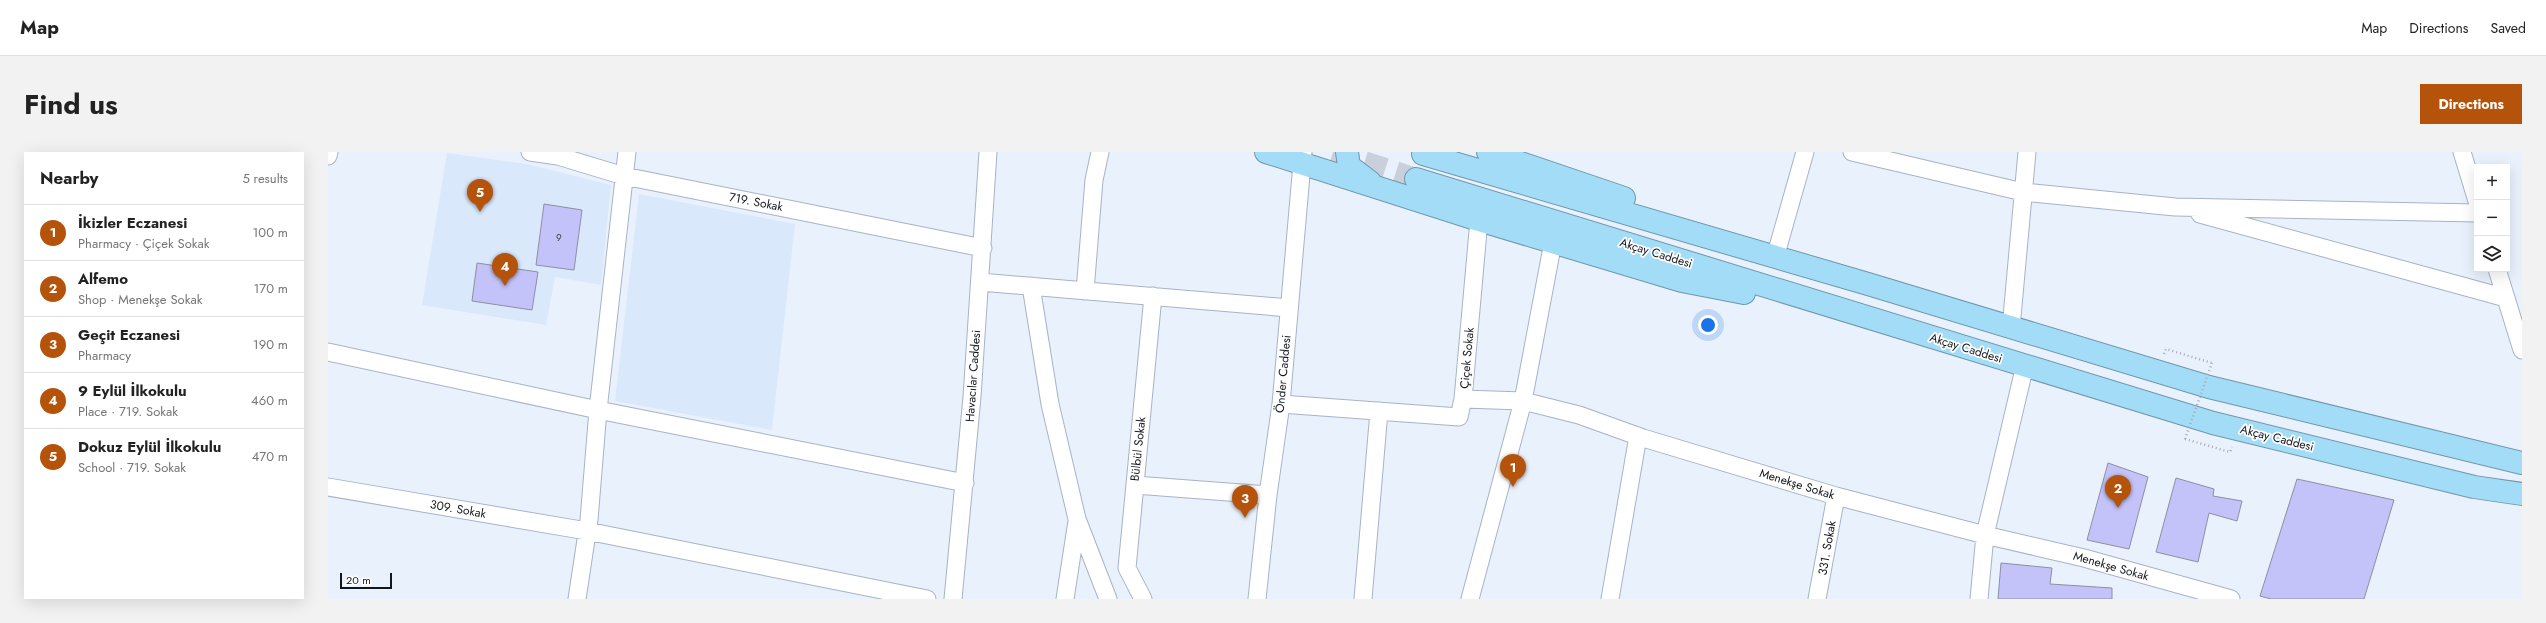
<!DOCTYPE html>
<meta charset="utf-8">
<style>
:root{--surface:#fff;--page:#f2f2f2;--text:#222;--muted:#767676;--line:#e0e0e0;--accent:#b45309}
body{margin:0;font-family:Jost,sans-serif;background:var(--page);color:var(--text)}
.controls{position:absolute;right:12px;top:12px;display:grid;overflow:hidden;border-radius:0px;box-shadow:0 4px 16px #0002}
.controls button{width:36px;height:36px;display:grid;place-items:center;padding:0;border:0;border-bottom:1px solid var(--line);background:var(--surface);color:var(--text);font:20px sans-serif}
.scale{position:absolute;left:12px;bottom:10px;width:52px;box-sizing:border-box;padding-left:4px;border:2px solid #13171d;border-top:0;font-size:11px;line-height:14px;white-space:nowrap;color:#13171d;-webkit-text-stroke:3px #fff;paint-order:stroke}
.you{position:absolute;left:1380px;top:173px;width:14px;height:14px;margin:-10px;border:3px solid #fff;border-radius:50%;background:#1a73e8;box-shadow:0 0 0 6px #1a73e833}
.badge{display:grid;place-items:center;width:26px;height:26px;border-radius:50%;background:var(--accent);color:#fff;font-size:13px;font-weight:700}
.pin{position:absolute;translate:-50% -33px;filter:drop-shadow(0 1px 2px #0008)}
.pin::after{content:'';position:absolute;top:21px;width:14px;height:12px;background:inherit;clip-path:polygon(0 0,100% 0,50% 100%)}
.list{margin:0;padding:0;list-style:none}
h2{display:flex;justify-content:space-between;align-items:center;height:52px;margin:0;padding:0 16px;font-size:17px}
h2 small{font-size:13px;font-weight:400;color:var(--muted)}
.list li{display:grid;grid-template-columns:26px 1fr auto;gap:12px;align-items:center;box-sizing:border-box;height:56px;padding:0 16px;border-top:1px solid var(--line)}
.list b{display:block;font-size:15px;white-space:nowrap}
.list p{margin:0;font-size:13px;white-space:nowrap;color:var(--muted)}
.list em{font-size:13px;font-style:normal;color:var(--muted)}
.icon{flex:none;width:22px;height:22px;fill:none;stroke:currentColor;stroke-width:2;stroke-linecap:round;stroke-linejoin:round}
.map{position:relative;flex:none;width:2194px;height:447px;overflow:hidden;border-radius:0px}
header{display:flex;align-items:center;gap:24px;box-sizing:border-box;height:56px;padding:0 20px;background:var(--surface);border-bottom:1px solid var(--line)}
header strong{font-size:19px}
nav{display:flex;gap:22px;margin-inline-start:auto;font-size:14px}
.intro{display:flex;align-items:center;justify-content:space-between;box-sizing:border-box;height:96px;padding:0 24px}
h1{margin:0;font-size:28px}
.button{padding:10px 18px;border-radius:0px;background:var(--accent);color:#fff;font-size:14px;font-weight:700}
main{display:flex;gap:24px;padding:0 24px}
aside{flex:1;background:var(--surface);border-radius:0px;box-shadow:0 4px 16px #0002}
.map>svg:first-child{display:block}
.built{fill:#dae8fc}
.building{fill:#c4c3f9;stroke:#8e8ea2}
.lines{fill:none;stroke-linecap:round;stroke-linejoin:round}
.highway-tunnel{stroke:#c9d0db;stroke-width:22;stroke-dasharray:22 11;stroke-linecap:butt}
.minor-casing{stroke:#a7b3c5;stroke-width:19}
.highway-casing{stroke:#7097aa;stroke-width:24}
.path{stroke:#a4abb5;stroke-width:2.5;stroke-dasharray:1 3;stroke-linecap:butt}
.minor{stroke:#fff;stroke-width:17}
.highway{stroke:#a2dcf6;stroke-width:22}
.path-bridge{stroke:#a4abb5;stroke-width:2.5;stroke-dasharray:1 3;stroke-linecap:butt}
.labels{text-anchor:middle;stroke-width:3.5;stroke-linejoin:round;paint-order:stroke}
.number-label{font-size:10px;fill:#3f4254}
.street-label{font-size:12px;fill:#13171d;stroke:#fff}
</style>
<header>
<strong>Map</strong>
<nav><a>Map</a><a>Directions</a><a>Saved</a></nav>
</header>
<div class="intro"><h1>Find us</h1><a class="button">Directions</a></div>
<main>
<aside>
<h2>Nearby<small>5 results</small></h2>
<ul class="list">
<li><span class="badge">1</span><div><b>İkizler Eczanesi</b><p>Pharmacy · Çiçek Sokak</p></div><em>100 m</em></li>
<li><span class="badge">2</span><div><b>Alfemo</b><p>Shop · Menekşe Sokak</p></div><em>170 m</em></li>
<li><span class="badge">3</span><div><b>Geçit Eczanesi</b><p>Pharmacy</p></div><em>190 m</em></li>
<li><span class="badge">4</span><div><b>9 Eylül İlkokulu</b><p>Place · 719. Sokak</p></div><em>460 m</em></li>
<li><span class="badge">5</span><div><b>Dokuz Eylül İlkokulu</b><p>School · 719. Sokak</p></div><em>470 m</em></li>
</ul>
</aside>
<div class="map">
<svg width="2194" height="447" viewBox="0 0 2194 447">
<rect width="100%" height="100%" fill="#e9f1fc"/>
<!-- built -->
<path class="built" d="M119,1L199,12L283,33L273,133L227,125L218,173L94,153Z
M311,42L467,72L444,278L287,249Z"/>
<!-- building -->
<path class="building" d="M216,52L254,58L246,118L208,113Z
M149,111L210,120L204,158L144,149Z
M1780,311L1820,325L1801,397L1759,388Z
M1848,326L1886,337L1885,344L1914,349L1909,369L1881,361L1870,410L1828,400Z
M1969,327L2066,348L2036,447H1943L1932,444Z
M1673,411L1724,416L1722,432L1784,436V447H1670Z"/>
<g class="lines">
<!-- highway-tunnel -->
<path class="highway-tunnel" d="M1005,0L1088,27"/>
<defs>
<path id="minor" d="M202,0L230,4L296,24L655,96
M1524,0L1695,40L1847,55L2149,61
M2134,0L2149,49
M0,4L1,0
M1872,62L2178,146
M1225,90L1195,249L1251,263L1315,286L1508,344L1657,383L1756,406L1903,447
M1450,95L1477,0
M2169,117L2194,198
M652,130L961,156
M703,134L722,252L749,367L780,447
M757,139L766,28L772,0
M1683,176L1699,0
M0,200L270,258L637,331
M953,252L1131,265L1135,247
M807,333L940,343
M0,335L259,379L599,447
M249,447L261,368L270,258L299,0
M625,447L644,245L660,0
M737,447L749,369
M815,447L799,416L825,144
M929,447L940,343L953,252L975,0
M1035,447L1051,259
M1142,447L1195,249L1135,247L1151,68
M1282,447L1310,284
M1489,447L1508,344
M1651,447L1657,383L1697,213"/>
<path id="highway" d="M938,0L1151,68L1354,129L1416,141
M1019,0L1021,14L1042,30
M1160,0L1296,46
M1095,2L1540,132L1881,235L2194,311
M1088,27L1885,271L2146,335L2194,342"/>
</defs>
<!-- minor casing -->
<use href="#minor" class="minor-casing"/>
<!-- highway casing -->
<use href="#highway" class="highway-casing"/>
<!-- path -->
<path class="path" d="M1836,202L1838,197L1884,211
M1857,287L1902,300L1904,295"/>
<!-- minor -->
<use href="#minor" class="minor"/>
<!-- highway -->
<use href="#highway" class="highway"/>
<!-- path-bridge -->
<path class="path-bridge" d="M1857,287L1884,211"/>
</g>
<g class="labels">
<!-- number labels -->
<g class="number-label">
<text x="231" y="89">9</text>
</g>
<!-- street labels -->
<g class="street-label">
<text transform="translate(428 50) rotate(11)" y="4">719. Sokak</text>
<text transform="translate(1328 101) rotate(17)" y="4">Akçay Caddesi</text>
<text transform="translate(1638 196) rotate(17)" y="4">Akçay Caddesi</text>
<text transform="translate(1139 206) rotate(-85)" y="4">Çiçek Sokak</text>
<text transform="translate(955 222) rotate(-85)" y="4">Önder Caddesi</text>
<text transform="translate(645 224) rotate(-86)" y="4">Havacılar Caddesi</text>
<text transform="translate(1949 286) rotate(14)" y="4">Akçay Caddesi</text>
<text transform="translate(810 297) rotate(-84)" y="4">Bülbül Sokak</text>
<text transform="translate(1469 332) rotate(17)" y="4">Menekşe Sokak</text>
<text transform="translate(130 357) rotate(10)" y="4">309. Sokak</text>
<text transform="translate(1499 396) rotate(-80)" y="4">331. Sokak</text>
<text transform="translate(1783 414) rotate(16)" y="4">Menekşe Sokak</text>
</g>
</g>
</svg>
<div class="controls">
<button>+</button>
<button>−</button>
<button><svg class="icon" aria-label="layers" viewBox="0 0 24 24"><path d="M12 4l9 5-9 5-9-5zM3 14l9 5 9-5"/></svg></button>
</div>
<div class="scale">20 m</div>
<div class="you"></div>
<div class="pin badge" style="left:1185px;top:335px">1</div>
<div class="pin badge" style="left:1790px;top:356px">2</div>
<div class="pin badge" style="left:917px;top:366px">3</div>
<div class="pin badge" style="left:177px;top:134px">4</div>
<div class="pin badge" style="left:152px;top:60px">5</div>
</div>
</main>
